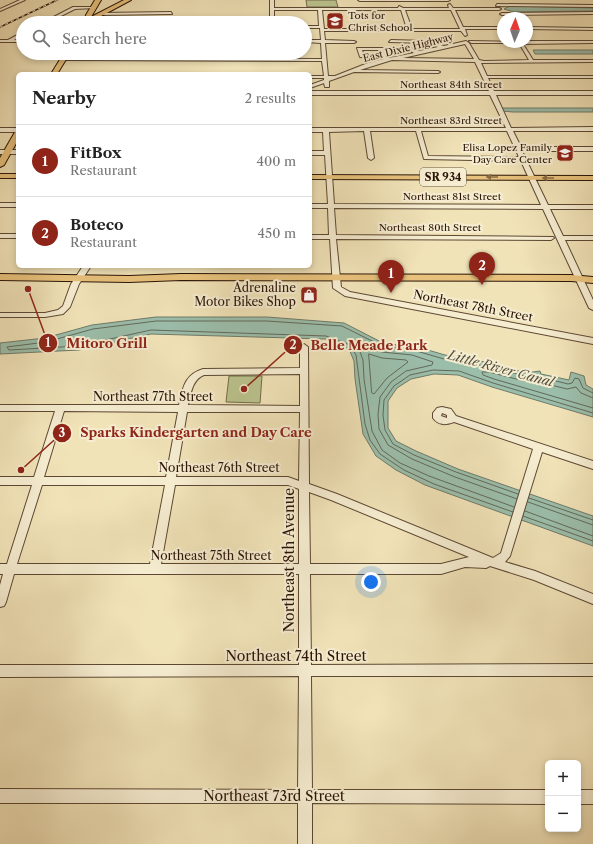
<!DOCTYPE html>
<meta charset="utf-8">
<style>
:root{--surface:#fff;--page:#f2f2f2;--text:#222;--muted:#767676;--line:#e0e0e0;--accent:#8f2418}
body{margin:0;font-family:"Libre Caslon Text",serif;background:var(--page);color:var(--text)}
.controls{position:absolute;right:12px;bottom:12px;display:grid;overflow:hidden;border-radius:6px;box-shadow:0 2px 6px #0003}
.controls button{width:36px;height:36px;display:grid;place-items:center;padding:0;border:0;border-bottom:1px solid var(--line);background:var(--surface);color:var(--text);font:20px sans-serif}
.compass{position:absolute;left:497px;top:12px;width:36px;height:36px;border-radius:50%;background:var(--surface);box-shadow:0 2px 6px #0003;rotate:2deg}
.you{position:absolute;left:371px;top:582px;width:14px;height:14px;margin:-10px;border:3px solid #fff;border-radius:50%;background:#1a73e8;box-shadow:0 0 0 6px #1a73e833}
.badge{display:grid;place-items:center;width:26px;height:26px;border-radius:50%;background:var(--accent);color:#fff;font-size:13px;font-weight:700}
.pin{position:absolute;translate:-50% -33px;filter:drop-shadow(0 1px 2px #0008)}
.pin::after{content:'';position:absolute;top:21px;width:14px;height:12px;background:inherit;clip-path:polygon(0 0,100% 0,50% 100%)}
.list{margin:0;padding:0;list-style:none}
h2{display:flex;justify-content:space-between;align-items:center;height:52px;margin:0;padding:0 16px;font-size:17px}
h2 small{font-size:13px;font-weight:400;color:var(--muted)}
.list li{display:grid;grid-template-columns:26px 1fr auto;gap:12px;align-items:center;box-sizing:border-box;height:72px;padding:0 16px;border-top:1px solid var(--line)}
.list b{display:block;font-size:15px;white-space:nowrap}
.list p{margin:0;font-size:13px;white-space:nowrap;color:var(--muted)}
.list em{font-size:13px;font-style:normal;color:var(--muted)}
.icon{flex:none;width:22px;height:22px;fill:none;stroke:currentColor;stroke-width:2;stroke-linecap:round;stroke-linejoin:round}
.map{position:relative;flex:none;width:593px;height:844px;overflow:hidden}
.search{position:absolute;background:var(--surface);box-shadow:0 2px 6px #0003;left:16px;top:16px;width:296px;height:44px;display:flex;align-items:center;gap:10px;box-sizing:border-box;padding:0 14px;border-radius:22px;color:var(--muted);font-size:15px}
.panel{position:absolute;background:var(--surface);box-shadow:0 2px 6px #0003;left:16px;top:72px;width:296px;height:196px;border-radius:6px}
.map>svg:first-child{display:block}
.green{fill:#bbc38e;stroke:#726c4a}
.water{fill:#9bbeab;stroke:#6e7a69}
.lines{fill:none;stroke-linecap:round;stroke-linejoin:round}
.shore{stroke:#626959;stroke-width:1}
.minor-casing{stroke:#5c4833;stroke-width:2}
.major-casing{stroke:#2a1407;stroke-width:2}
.minor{fill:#f6edd1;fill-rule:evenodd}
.major{fill:#e8c27c;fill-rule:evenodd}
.rail-casing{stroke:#2a1407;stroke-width:1.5}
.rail{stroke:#f6edd1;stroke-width:1;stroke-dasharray:3;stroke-linecap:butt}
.oneway{fill:#896b42}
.labels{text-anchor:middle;stroke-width:4;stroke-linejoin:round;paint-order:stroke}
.far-poi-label{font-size:10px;fill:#2a1407;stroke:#f6edd1;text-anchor:start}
.far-street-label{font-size:10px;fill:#2a1407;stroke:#f6edd1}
.shield{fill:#f6edd1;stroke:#675544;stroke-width:1}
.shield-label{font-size:11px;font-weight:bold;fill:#2a1407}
.poi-label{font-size:12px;fill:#2a1407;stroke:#f6edd1;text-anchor:end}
.street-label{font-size:12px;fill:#2a1407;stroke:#f6edd1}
.water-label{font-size:13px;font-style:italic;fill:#525040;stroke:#f6edd1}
.near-street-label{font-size:14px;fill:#2a1407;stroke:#f6edd1}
.leader{fill:none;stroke:#8f2418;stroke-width:1.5}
.callout-dot{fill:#8f2418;stroke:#f6edd1;stroke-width:1.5}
.mark-label{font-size:12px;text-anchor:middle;font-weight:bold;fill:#fff}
.callout-label{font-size:13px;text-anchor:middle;font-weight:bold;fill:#8f2418;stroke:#f6edd1;stroke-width:4;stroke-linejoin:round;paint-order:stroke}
</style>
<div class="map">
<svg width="593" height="844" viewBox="0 0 593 844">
<rect width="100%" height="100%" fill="#f1e3b8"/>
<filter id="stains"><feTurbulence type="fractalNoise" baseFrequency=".005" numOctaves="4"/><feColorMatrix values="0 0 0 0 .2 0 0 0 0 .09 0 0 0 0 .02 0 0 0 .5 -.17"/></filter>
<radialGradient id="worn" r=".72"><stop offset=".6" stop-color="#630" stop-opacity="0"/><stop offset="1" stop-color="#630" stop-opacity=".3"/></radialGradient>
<!-- green -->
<path class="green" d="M306,0H336L338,7H307Z
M229,376H262L260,403L226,402Z"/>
<!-- water -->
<path class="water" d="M510,6L593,8V11L514,12L504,9Z
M533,50H593V54H535Z
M502,108H593V112H513L502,111L501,109Z
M156,317H267L344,323L385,344L414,346L445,355L491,363L526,373L540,371L541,374L569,380L571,372L584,376L586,385L593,389V417L492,387L458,375L434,374L411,379L397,388L388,401V428L396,441L416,451L458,469L593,516V546L425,485L396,470L376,456L363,434L355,379L354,361L349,349L325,339L151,334L79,350L0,354V343L45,338L92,325Z"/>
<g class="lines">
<!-- shore -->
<path class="shore" d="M369,354L382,358L406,360L408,362L387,378L374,394L372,393Z
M593,398L581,393L576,387L567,389L535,381H524L489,372H482L483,375L494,379L593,408
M518,494L456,472L414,455L393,444L385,430L383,415L384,400L394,386L410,375L433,370L459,371L493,383L593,413
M529,498L593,520
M528,502L593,525
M514,507L429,476L400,463L382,450L372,431L364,379L363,360L356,341L382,352L412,355L433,362L432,365L406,371L391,382L380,397L378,414L379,429L388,445L412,459L455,477L517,499
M525,511L593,536
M513,512L434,484L404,470L380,454L370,440L365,424L356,355L350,345L326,336L151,330L78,346L9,350L7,347L46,342L93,329L156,321H267L342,326L384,347L413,350L444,359L490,367L525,376H536L568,384L572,383L575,378L579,379L583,388L593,393
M523,516L593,541"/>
<defs>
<path id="minor" d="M20,0H25L0,11V9Z
M270,0H274V8H398L399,6L403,8H449L448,5L450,4L453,8H499L501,9L499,10H455L463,27H503V29H465L467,35L465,36L461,31H324L325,40L354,41L356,42L354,43H325L328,76H335L368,63L384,59L360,57L357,48H410L419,51L438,47L427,43L389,42L391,40L427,41L444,46L466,41L469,43L479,60L484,61L529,60L519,43H471L469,41L527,42V41H593V43L523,44L533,60H593V62L481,63L487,76H593V78H488L494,91H593V95H496L511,128L593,127V131H513L521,147H593V151H522L548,205H593V209H550L563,236H593V240H565L593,300V310L589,308L543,209L334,208L336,235L553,237L554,238L551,240L336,239L341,287L350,292L593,338V344L345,296L333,288L330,239H310V235H329L328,208H310V204H328L325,155H310V151H324L323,132H310V128H506L490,95H310V91H489L475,62L392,60L360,70L438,71L440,72L438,73L354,72L329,81V87H325L324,83L310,88V85L324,80V78H310V76H324L322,61L63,60L61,59L63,58L322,59L321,43L305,42V40H321L320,28H305V26H319L318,10H274V23H270ZM322,10H401L407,29H324ZM405,10H451L460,29H412ZM465,44L474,59L403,58ZM362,50H409L414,53L389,58L380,56L364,55ZM364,131L368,158L371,160L374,158L370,131H416L424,159L521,161L541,205L334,204L329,132ZM421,131H507L519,157L428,156Z
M358,0H450L448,1H360Z
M497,4L593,5V7L496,6Z
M73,7H93L95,8L75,9L47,23H42Z
M171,12L172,14L100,15L98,14L100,13Z
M593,12V14L502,15L500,14L502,13Z
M527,27L593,28V30L527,29Z
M23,32V35L14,40H23V42H0V40H8Z
M0,128H18V132H0Z
M0,150H18V154H0Z
M0,203H18V207H0Z
M0,234H18V238H0Z
M83,266H91L79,284L70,307L63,314L45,317H0V313H45L58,310L63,306L71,284Z
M304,344L308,347L309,484L337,494L493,558L501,553L533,449L454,422C446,425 439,426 433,418V413L437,408L442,407L451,409L456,416L593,461V469L542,452L510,556L505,562L535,571L593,594V604L534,580L490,566L486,568L465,567L441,574H310L311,665L593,664V676H311L312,790H548V804L312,803V844H298V803H0V789L298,790L299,676L0,677V665H299V574H14L6,602L4,606L0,607V585L3,574H0V564H7L32,485H0V477H34L55,411H0V405H179C183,388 184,375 203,369L300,368V347ZM300,374V406L188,405C191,393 192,380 204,375ZM64,411L178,412L166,477H44ZM187,412H300L299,481L288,477H176ZM442,413L447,415V418L441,416ZM42,485H165L150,564H17ZM175,485H288L299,489V564H161ZM309,492L331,500L469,557L441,564H310Z
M578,790H593V804H578Z"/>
<path id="major" d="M95,0H101L91,17L124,0H131L88,23H84L86,15Z
M64,53H70L57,74H51Z
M15,132H18V140L4,165L0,167V158Z
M0,174H18V178H0Z
M310,175L593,176V180L310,179Z
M0,274L129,276L181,274L571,275L593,277V283L571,281L181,280L129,282L0,280Z"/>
</defs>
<!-- minor casing -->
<use href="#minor" class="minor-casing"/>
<!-- major casing -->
<use href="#major" class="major-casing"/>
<!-- minor -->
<use href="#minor" class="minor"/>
<!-- major -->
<use href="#major" class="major"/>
<defs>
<path id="rail" d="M0,27L57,0"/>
</defs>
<!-- rail casing -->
<use href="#rail" class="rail-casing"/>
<!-- rail -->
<use href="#rail" class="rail"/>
</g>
<!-- one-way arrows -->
<defs><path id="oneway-solid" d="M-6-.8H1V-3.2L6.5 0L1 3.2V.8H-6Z"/></defs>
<g class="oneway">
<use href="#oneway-solid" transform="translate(492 177) rotate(-180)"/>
<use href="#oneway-solid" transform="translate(548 178) rotate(-180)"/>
</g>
<!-- icons -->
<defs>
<symbol id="school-square" viewBox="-11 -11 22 22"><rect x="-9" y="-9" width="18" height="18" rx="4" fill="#8f2418" stroke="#f6edd1"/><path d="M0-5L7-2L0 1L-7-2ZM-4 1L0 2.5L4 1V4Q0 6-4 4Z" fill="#fff"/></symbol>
<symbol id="shop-square" viewBox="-11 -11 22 22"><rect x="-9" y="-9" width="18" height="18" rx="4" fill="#8f2418" stroke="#f6edd1"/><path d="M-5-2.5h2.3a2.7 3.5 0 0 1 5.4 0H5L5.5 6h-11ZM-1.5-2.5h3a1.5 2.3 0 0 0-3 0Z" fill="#fff"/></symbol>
</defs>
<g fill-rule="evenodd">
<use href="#school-square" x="325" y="11" width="20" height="20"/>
<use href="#school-square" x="555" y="143" width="20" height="20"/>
<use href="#shop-square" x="299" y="285" width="20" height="20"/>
</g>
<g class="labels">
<!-- far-poi labels -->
<g class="far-poi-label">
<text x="348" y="19">Tots for<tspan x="348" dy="12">Christ School</tspan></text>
<text x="552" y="151" text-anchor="end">Elisa Lopez Family<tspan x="552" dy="12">Day Care Center</tspan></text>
</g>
<!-- far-street labels -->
<g class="far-street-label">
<text transform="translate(408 47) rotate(-14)" y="4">East Dixie Highway</text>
<text x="451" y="88">Northeast 84th Street</text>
<text x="451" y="124">Northeast 83rd Street</text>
<text x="452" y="200">Northeast 81st Street</text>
<text x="430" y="231">Northeast 80th Street</text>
</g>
<!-- shield labels -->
<rect class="shield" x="420" y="168" width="46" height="18" rx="3"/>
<g class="shield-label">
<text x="443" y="181">SR 934</text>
</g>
<!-- poi labels -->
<g class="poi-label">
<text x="296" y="292">Adrenaline<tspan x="296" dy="14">Motor Bikes Shop</tspan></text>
</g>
<!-- street labels -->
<g class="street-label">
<text transform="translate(473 306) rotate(11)" y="4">Northeast 78th Street</text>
<text x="153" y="401">Northeast 77th Street</text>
<text x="219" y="472">Northeast 76th Street</text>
<text x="211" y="560">Northeast 75th Street</text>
</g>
<!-- water labels -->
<g class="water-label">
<text transform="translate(501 368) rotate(15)" y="5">Little River Canal</text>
</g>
<!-- near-street labels -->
<g class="near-street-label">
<text transform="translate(289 560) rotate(-90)" y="5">Northeast 8th Avenue</text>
<text x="296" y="661">Northeast 74th Street</text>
<text x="274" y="801">Northeast 73rd Street</text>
</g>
</g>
<!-- callouts -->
<path class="leader" d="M28 289L48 343M244 389L293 345M21 470L62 433"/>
<g class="callout-dot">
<circle cx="28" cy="289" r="4"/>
<circle cx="244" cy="389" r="4"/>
<circle cx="21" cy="470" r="4"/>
<circle cx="48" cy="343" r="10"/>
<circle cx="293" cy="345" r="10"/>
<circle cx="62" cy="433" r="10"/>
</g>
<g class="mark-label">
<text x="48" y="347">1</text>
<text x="293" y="349">2</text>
<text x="62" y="437">3</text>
</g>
<g class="callout-label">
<text x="107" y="348">Mitoro Grill</text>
<text x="369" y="350">Belle Meade Park</text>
<text x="196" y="437">Sparks Kindergarten and Day Care</text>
</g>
<rect width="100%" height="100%" filter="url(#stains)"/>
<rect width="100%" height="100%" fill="url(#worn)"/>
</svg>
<div class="controls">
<button>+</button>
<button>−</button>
</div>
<svg class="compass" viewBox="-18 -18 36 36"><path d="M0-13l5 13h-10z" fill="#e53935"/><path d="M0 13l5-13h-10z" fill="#767676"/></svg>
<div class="you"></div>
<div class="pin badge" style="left:391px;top:293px">1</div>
<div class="pin badge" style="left:482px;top:285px">2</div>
<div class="search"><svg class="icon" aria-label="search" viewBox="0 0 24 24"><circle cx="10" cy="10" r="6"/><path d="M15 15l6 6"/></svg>Search here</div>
<section class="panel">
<h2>Nearby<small>2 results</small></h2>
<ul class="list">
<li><span class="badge">1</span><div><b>FitBox</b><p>Restaurant</p></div><em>400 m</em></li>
<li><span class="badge">2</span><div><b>Boteco</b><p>Restaurant</p></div><em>450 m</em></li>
</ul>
</section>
</div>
